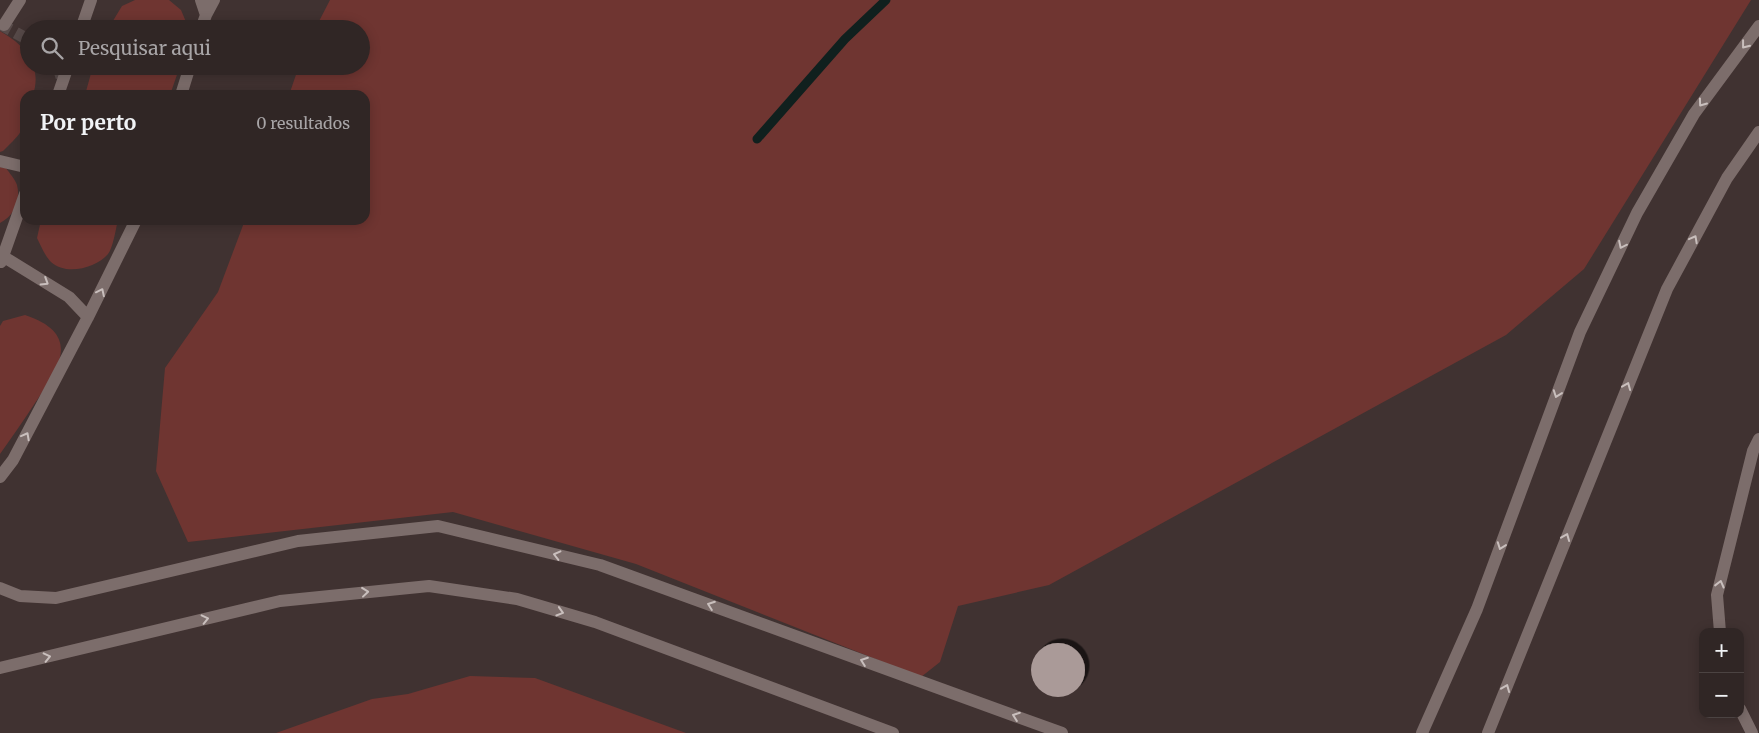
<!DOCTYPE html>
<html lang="pt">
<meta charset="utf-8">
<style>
:root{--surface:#302625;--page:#3c3232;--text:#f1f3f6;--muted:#a8a5a7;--line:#4b4342}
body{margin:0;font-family:Merriweather,serif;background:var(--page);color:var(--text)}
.controls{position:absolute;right:15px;bottom:15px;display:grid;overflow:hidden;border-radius:10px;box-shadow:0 2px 12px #0003}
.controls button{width:45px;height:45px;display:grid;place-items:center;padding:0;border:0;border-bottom:1px solid var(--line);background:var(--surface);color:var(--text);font:25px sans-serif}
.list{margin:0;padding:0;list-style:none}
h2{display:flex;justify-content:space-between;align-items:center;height:65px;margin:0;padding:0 20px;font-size:21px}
h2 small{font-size:16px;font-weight:400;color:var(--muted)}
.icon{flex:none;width:28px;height:28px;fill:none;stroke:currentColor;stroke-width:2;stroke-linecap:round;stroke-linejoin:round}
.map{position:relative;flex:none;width:1759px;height:733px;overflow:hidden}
.search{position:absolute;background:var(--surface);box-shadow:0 2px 12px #0003;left:20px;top:20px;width:350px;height:55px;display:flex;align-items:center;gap:12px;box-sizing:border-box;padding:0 18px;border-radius:28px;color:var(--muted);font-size:19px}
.panel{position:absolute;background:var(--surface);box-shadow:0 2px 12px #0003;left:20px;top:90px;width:350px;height:135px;border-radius:15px}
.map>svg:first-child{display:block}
.green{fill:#6f3531}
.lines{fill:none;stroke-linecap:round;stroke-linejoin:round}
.stream{stroke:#10201e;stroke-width:9}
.building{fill:#aa9a98;filter:url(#shadow)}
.minor-tunnel{stroke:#574a49;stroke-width:12;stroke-dasharray:12 6;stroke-linecap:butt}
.minor{stroke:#7c6d6b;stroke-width:12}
.oneway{stroke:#c9bfbd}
</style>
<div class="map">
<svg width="1759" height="733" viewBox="0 0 1759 733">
<defs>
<filter id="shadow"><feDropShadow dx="4.5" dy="-4.5" stdDeviation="0" flood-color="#0009"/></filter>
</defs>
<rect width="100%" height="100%" fill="#403231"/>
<!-- green -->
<path class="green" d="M135,0H169L181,10L189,29H108L122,6Z
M330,0H1751L1584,269L1506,335L1049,585L958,606L940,662L921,677L636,564L453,512L188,542L156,471L165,368L218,292L245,220H365V95H289L299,66H361V29H315Z
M0,31C14,40 29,48 29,66H33C37,76 36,85 33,95H25C25,129 27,128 3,151L0,152Z
M93,66H180L170,95H85Z
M0,167L6,168C10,174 15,179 17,185C21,200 14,216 0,223Z
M41,220H118C116,228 113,248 108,254C96,268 66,276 51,262C45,256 41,246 37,238Z
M25,315C82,334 60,367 35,403C24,420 12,437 0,454V326L3,321Z
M470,676L535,678L686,733H276L372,699L408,694Z"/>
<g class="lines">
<!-- stream -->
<path class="stream" d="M757,139L845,39L886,0"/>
</g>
<!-- building -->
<path class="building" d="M1031 670a27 27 0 1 1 54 0a27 27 0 1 1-54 0Z"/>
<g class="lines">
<!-- minor-tunnel -->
<path class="minor-tunnel" d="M0,24L29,40
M58,66L63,82"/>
<!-- minor -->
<path class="minor" d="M201,0L206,15
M4,25L20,0
M81,29L91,0
M201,29L206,15L214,0
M58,95L68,66
M181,95L190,66
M0,161L25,167
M0,253L4,257L69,297L88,317
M1,262L25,194
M0,477L13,460L88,317L136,220
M0,588L20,596L56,598L298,541L438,526L600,565L1062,733
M1720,632L1717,595L1753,451L1759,439
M0,668L280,601L429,586L517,599L595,622L893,733
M1740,709L1752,733
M1422,733L1477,609L1580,332L1637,213L1694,114L1759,26
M1488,733L1667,289L1727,178L1759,132"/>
</g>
<!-- one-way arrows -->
<defs><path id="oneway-chevron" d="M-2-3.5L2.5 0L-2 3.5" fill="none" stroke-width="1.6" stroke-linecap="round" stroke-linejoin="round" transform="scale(1.25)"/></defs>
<g class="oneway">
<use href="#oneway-chevron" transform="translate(1745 45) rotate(128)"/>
<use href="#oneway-chevron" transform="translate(1702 103) rotate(126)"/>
<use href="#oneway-chevron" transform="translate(1694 239) rotate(-62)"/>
<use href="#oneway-chevron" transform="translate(1622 245) rotate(116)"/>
<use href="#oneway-chevron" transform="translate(45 282) rotate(32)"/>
<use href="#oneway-chevron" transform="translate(101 292) rotate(-64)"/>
<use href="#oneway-chevron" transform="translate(1627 386) rotate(-68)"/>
<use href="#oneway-chevron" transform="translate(1557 394) rotate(110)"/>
<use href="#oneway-chevron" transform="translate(26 436) rotate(-62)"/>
<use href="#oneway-chevron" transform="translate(1566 537) rotate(-68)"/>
<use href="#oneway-chevron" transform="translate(1501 546) rotate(110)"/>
<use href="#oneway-chevron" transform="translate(557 555) rotate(-166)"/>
<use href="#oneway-chevron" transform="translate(1720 584) rotate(-76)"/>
<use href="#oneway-chevron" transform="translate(365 592) rotate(-6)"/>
<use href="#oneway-chevron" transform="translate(711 605) rotate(-160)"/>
<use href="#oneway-chevron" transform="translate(560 612) rotate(17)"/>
<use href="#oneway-chevron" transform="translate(205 619) rotate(-13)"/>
<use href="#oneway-chevron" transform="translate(47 657) rotate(-13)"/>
<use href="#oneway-chevron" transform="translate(864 661) rotate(-160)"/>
<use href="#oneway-chevron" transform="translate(1506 688) rotate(-68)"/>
<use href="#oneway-chevron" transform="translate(1016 716) rotate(-160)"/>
</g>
</svg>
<div class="controls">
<button>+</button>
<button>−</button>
</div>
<div class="search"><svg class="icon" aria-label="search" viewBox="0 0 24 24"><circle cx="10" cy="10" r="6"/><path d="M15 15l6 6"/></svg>Pesquisar aqui</div>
<section class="panel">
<h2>Por perto<small>0 resultados</small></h2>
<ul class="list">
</ul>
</section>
</div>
